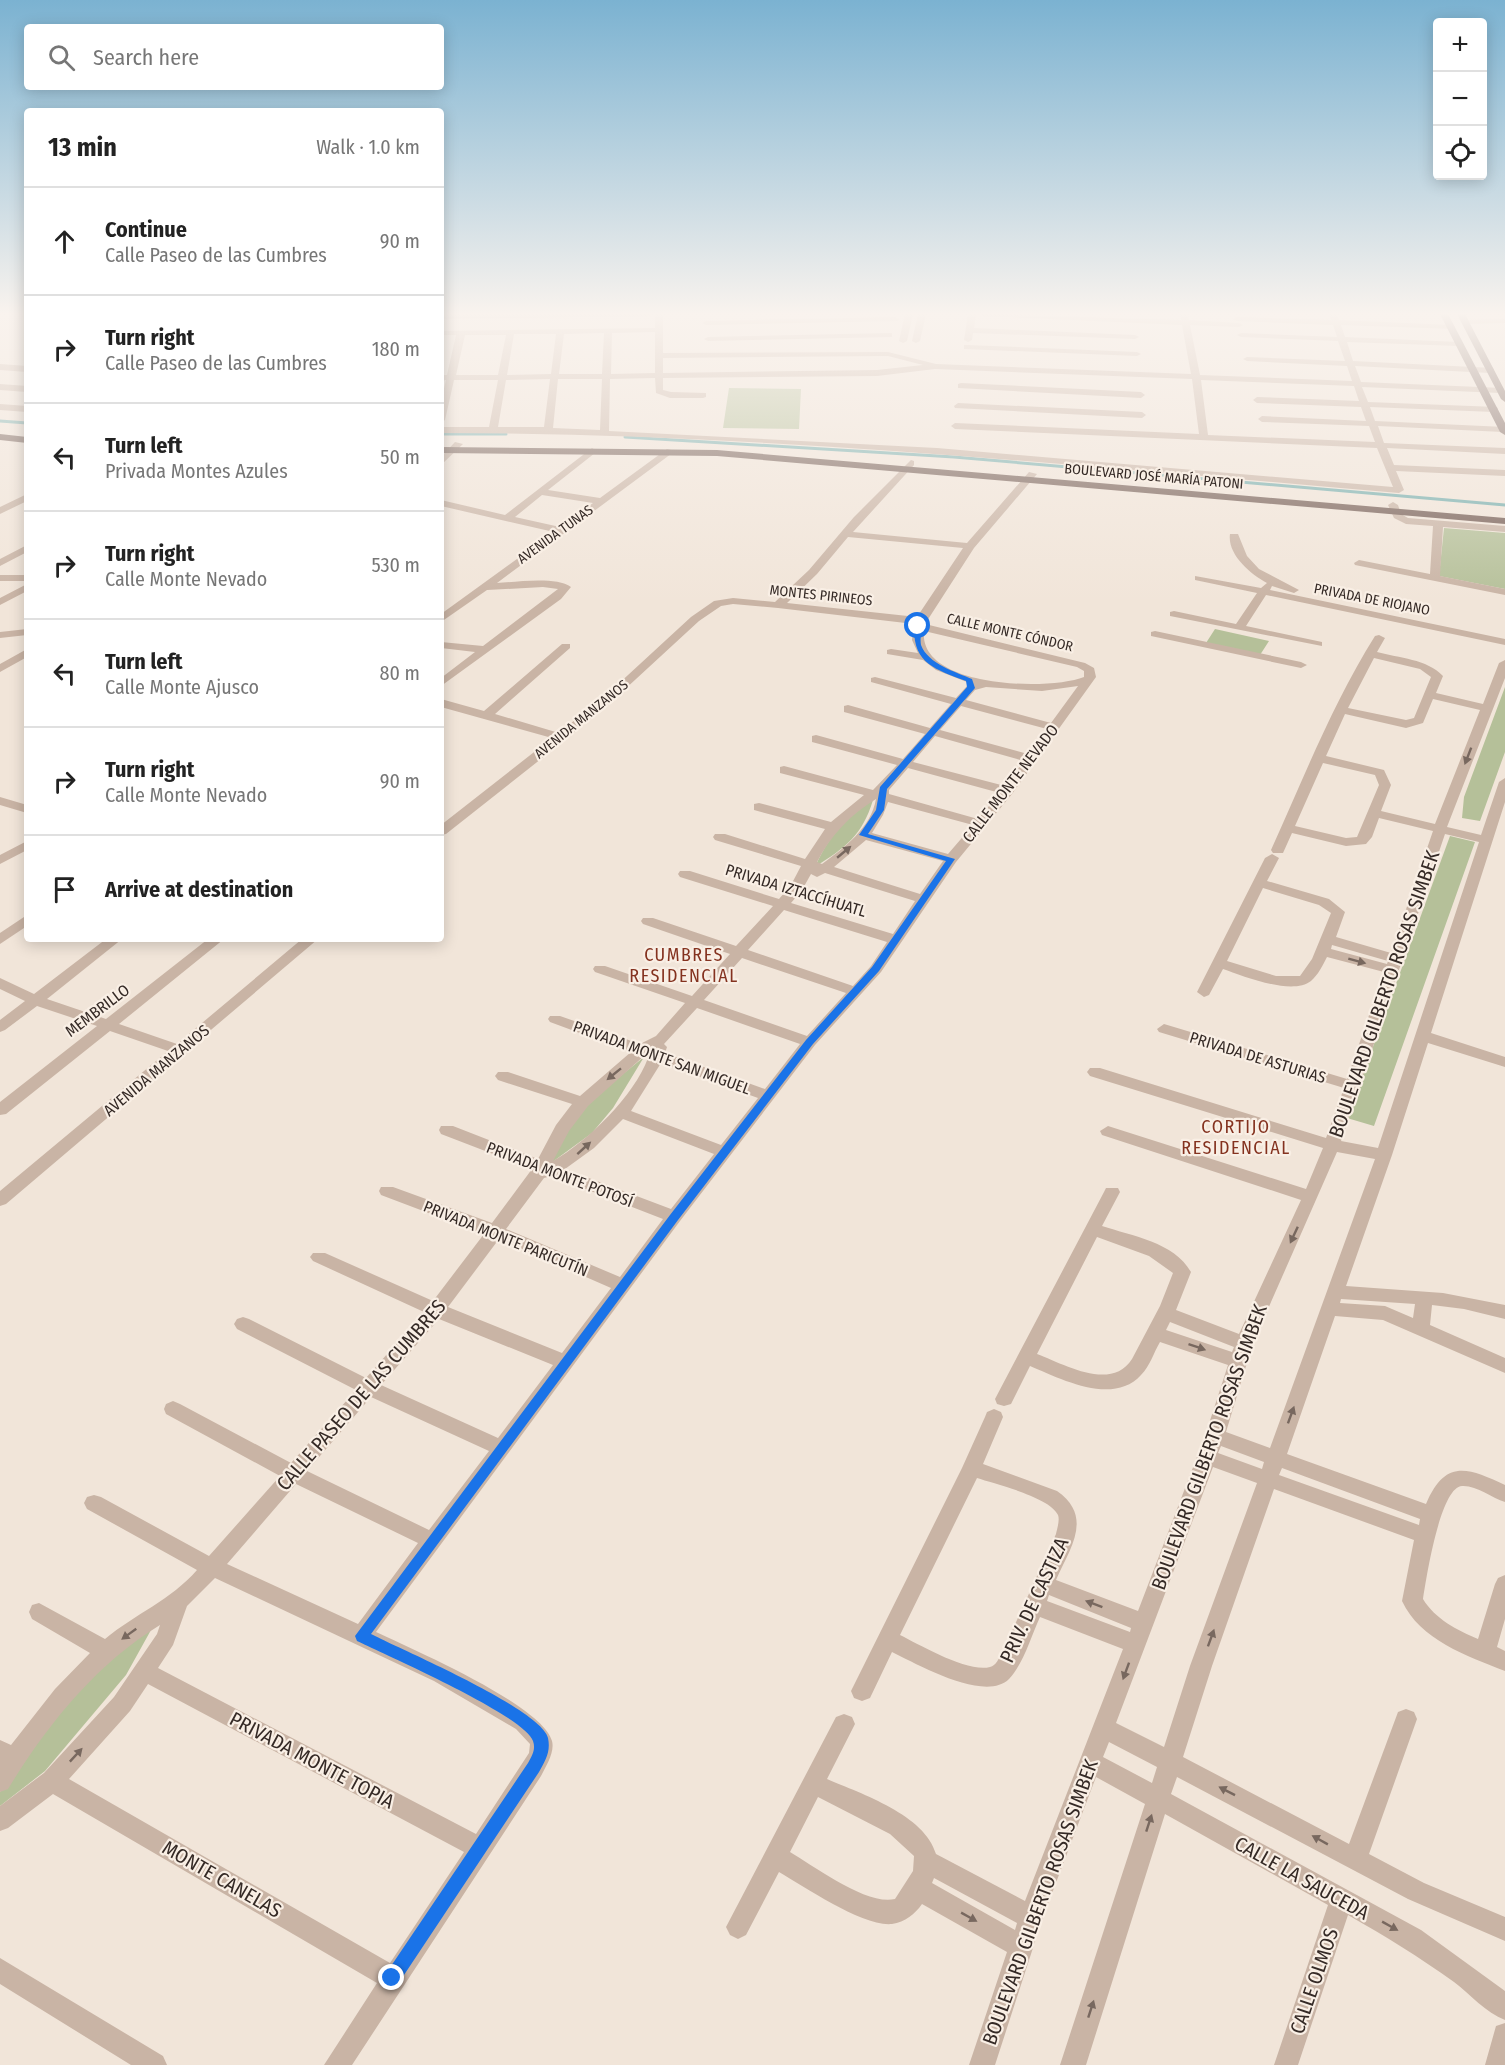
<!DOCTYPE html>
<meta charset="utf-8">
<style>
:root{--surface:#fff;--page:#f2f2f2;--text:#222;--muted:#767676;--line:#e0e0e0}
body{margin:0;font-family:"Fira Sans Condensed",sans-serif;background:var(--page);color:var(--text)}
.controls{position:absolute;right:18px;top:18px;display:grid;overflow:hidden;border-radius:6px;box-shadow:0 3px 15px #0003}
.controls button{width:54px;height:54px;display:grid;place-items:center;padding:0;border:0;border-bottom:2px solid var(--line);background:var(--surface);color:var(--text);font:30px sans-serif}
.stop{position:absolute;width:18px;height:18px;margin:-14px;border:4px solid #1a73e8;border-radius:50%;background:#fff}
.stop.end{background:#1a73e8;border-color:#fff;box-shadow:0 2px 6px #0008}
.list{margin:0;padding:0;list-style:none}
h2{display:flex;justify-content:space-between;align-items:center;height:78px;margin:0;padding:0 24px;font-size:26px}
h2 small{font-size:20px;font-weight:400;color:var(--muted)}
.list li{display:grid;grid-template-columns:39px 1fr auto;gap:18px;align-items:center;box-sizing:border-box;height:108px;padding:0 24px;border-top:2px solid var(--line)}
.list b{display:block;font-size:22px;white-space:nowrap}
.list p{margin:0;font-size:20px;white-space:nowrap;color:var(--muted)}
.list em{font-size:20px;font-style:normal;color:var(--muted)}
.icon{flex:none;width:33px;height:33px;fill:none;stroke:currentColor;stroke-width:2;stroke-linecap:round;stroke-linejoin:round}
.map{position:relative;flex:none;width:1505px;height:2065px;overflow:hidden}
.search{position:absolute;background:var(--surface);box-shadow:0 3px 15px #0003;left:24px;top:24px;width:420px;height:66px;display:flex;align-items:center;gap:15px;box-sizing:border-box;padding:0 21px;border-radius:6px;color:var(--muted);font-size:22px}
.panel{position:absolute;background:var(--surface);box-shadow:0 3px 15px #0003;left:24px;top:108px;width:420px;height:834px;border-radius:6px}
.map>svg:first-child{display:block}
.green{fill:#b5c099}
.lines{fill:none;stroke-linecap:round;stroke-linejoin:round}
.stream{stroke:#78afae;stroke-width:3}
.minor{fill:#c9b4a5;fill-rule:evenodd}
.major{fill:#776057;fill-rule:evenodd}
.oneway{fill:#78685f}
.route{fill:#1a73e8}
.labels{text-anchor:middle;stroke-width:4.5;stroke-linejoin:round;paint-order:stroke}
.far-street-label{font-size:14px;fill:#352a26;stroke:#f9efe5}
.street-label{font-size:16px;fill:#352a26;stroke:#f9efe5}
.neighbourhood-label{font-size:18px;letter-spacing:1.5px;fill:#84321f;stroke:#f9efe5}
.near-street-label{font-size:20px;fill:#352a26;stroke:#f9efe5}
</style>
<div class="map">
<svg width="1505" height="2065" viewBox="0 0 1505 2065">
<rect width="100%" height="100%" fill="#f1e5d9"/>
<!-- green -->
<path class="green" d="M729,388L801,389L799,429L723,428Z
M1444,528L1505,533V589L1439,576Z
M1215,629L1269,641L1260,655L1206,643Z
M1505,687V752L1480,821L1462,818L1464,797Z
M873,800C862,836 846,847 815,867C829,836 845,817 873,800Z
M1450,836L1475,842L1374,1126L1347,1118Z
M644,1057L613,1108L592,1133L551,1163L570,1124L592,1099Z
M156,1621L126,1675L45,1771L0,1806V1792L27,1750L103,1663Z"/>
<g class="lines">
<!-- stream -->
<path class="stream" d="M0,421L27,423
M441,434H506
M625,437L954,457L1505,505"/>
<!-- minor -->
<path class="minor" d="M653,314L649,316L441,319V315Z
M655,314H663V353L888,352L936,364L1191,374L1182,325L983,316L979,314L1181,320L1180,314H1188L1189,320L1239,323L1243,325L1239,327L1190,325L1200,375L1352,381L1347,366L1247,361L1243,359L1247,357L1345,361L1338,341L1241,337L1237,335L1241,333L1337,337L1333,325L1237,321L1233,319L1237,317L1331,320L1329,314H1337L1339,320L1451,325L1455,327L1454,329L1341,325L1345,337L1459,342L1463,344L1459,346L1347,342L1353,361L1493,368L1494,370L1490,373L1355,366L1361,382L1503,388L1504,390L1500,393L1362,387L1368,402L1497,407L1498,409L1494,412L1370,407L1375,421L1505,427L1503,432L1378,426L1384,443L1505,448V454L1387,448L1394,465L1505,470V476L1396,471L1404,490L1399,493C1081,466 759,433 441,433V427H489L498,380H454L445,420L441,423V401L446,380L441,381V375H447L456,335H441V331L655,328ZM655,332V373L611,374L612,333ZM604,333L602,374H559L564,334ZM514,334H556L551,374L507,375ZM465,335H506L498,375H456ZM888,356L923,365L877,370L663,373V358ZM935,369L1192,379L1199,434L955,423L951,426L955,429L1377,448L1393,487L937,448L609,431L610,379L655,378L656,393L670,398H703L706,397V393L671,392L663,390V378L877,376ZM550,379L544,427H498L506,380ZM558,379H602L600,430L553,428ZM1201,380L1354,386L1359,401L1257,397L1253,400L1257,403L1361,407L1366,421L1262,416L1258,419L1262,422L1369,426L1375,442L1208,435Z
M905,314H913L907,341L903,343L899,341Z
M918,314H926L920,341L916,343L912,341Z
M968,314H976L974,328L1135,335L1139,337L1135,339L973,333L972,340L968,342L964,340Z
M895,317L899,319L898,321L706,325L702,323L706,321Z
M1505,319V323L1465,324L1461,322L1465,320Z
M889,333H892V337L708,341L704,339L708,337Z
M967,345L1137,352L1141,354L1137,356L964,349V345Z
M0,364L27,366V372L0,370Z
M961,383L1141,392L1145,395L1141,398L958,388V384Z
M0,384L27,386V392L0,390Z
M958,403L1142,412L1146,415L1142,418L955,408L954,406Z
M0,404L27,406V412L0,410Z
M455,442L463,444L441,465V457Z
M592,448L597,451L595,453L548,490L600,498L667,449L675,451L497,583C516,582 556,576 571,587L561,599L441,686V678L475,652L441,648V642L483,646L558,589L543,587L487,590L441,622V614L554,532L441,506V500L505,515ZM542,495L593,503L560,527L515,517Z
M911,460L914,461V465L853,532L967,543L1029,472L1037,474L974,548L925,624L1085,663L1094,668L1096,677L1012,794L956,862L881,972L815,1045L680,1221L376,1632C412,1649 542,1705 552,1741C555,1752 546,1766 541,1776L352,2065H324L377,1983L53,1794L8,1828L0,1831V1806L44,1773L114,1697L157,1634L160,1625C96,1664 47,1725 8,1789L0,1792V1740L11,1745L55,1689L90,1653L32,1619L29,1612L32,1605L39,1603L105,1639C135,1614 171,1600 197,1570L87,1509L84,1503L87,1497L94,1495L101,1497L209,1556L280,1476L166,1414L164,1409L166,1404L173,1401L180,1404L291,1463L356,1390L237,1329L234,1324L237,1319L243,1317L249,1319L366,1378L424,1312L313,1261L310,1257L313,1253H325L433,1301L484,1234L381,1195L379,1191L381,1187H393L492,1223L532,1169L441,1134L439,1130L441,1126H453L538,1159L556,1125L572,1104L498,1080L495,1076L498,1072H508L580,1096L631,1052L550,1022L548,1019L550,1016H560L640,1044L656,1036L685,1003L595,972L593,969L595,966H605L692,996L730,954L643,924L641,921L643,918H653L736,946L773,906L680,877L678,874L680,871H690L779,899L791,885L801,866L715,840L713,837L715,834H725L805,859L825,829L754,810V804L759,803L831,822L864,795L780,773V767L784,766L873,790L897,765L812,742V736L816,735L903,759L925,734L844,712V706L848,705L930,728L951,704L871,682V678L875,677L956,698L967,686L972,684L936,670L923,660L887,654V650L891,649L918,653L912,640L914,624L778,608L733,604L721,606L699,621L623,691L565,740L446,834L441,835V825L552,738L441,707V699L484,711L562,644H570V648L495,714L559,733L615,687L691,617L714,601L733,598L775,602L809,570L854,517ZM848,537L963,548L917,617L787,603L817,574ZM924,631L1077,667L1084,671V677C1049,691 918,688 924,631ZM1078,686L1051,723L966,700L975,690L986,687L1042,691ZM961,706L1047,729L1028,754L940,730ZM935,736L1024,761L1005,786L913,762ZM908,768L1000,793L978,819L889,794V790ZM876,799C871,828 844,848 822,864L817,862C831,835 850,815 876,799ZM888,802L973,825L948,854L872,833L883,815ZM866,840L943,861L920,894L834,867ZM825,873L915,901L893,934L791,903L802,890L811,874L817,877ZM784,910L887,942L871,966L853,986L748,950ZM742,958L846,993L807,1036L704,1000ZM697,1008L800,1044L765,1089L665,1053L667,1047L664,1044ZM644,1056L648,1058C634,1096 588,1141 553,1161L569,1131L588,1106ZM661,1063L758,1098L721,1145L631,1111ZM623,1119L714,1154L671,1209L565,1169L594,1148ZM552,1176L663,1219L620,1277L506,1229L544,1178ZM499,1239L611,1288L562,1353L448,1307ZM439,1319L553,1365L498,1438L381,1385ZM371,1397L489,1451L429,1530L307,1471ZM296,1484L418,1543L358,1624L227,1564ZM215,1578L434,1681L516,1729L530,1744L529,1753L476,1834L158,1668L173,1645L187,1606ZM148,1684L464,1852L390,1963L69,1779L130,1711Z
M27,494V501L0,514V507Z
M1393,502L1398,505L1401,514L1408,518L1505,526V532L1443,527L1440,576L1505,589V595L1355,565L1354,563L1359,560L1430,574L1433,526L1406,524L1394,518L1388,505Z
M1230,534H1238L1247,556L1259,569L1299,590L1294,593L1272,586L1270,590L1505,639V645L1266,595L1246,626L1322,642V646L1170,616V612L1174,611L1236,624L1257,593L1195,580V576L1261,588L1267,583C1250,574 1227,554 1230,534Z
M27,545V552L0,566V559Z
M0,575H27V581H0Z
M27,584V591L0,605V598Z
M27,629V635L0,638V632Z
M1155,631L1301,662L1307,665L1301,668L1151,636V632Z
M1379,635L1385,638L1377,652C1399,658 1427,659 1443,676L1436,693L1483,704L1499,663L1505,660V678L1447,827L1481,835L1499,782L1505,778V802L1431,1033L1505,1057V1067L1428,1043L1392,1155L1346,1286L1443,1293L1505,1305V1319L1464,1309L1432,1305L1430,1325L1505,1358V1373L1383,1320L1335,1316L1287,1454L1426,1504C1445,1459 1467,1467 1505,1485V1502C1492,1498 1476,1485 1462,1486C1440,1487 1426,1580 1423,1599C1435,1619 1457,1630 1478,1639L1495,1584L1498,1578L1505,1575V1619L1497,1647L1505,1651V1671C1467,1656 1420,1640 1402,1601L1414,1540L1274,1489L1212,1666L1183,1757L1349,1844L1398,1712L1406,1709L1414,1712L1417,1719L1369,1854L1424,1883L1505,1917V1941L1408,1899L1177,1777L1171,1794L1421,1930L1505,1991V2020C1486,2013 1470,1994 1454,1982C1419,1957 1385,1936 1348,1915L1298,2065H1274L1328,1905L1165,1814L1086,2065H1060L1145,1804L1096,1777L1043,1917L995,2065H969L1007,1952L922,1904C915,1914 905,1922 892,1924C863,1927 805,1887 779,1872L746,1935L738,1939L730,1935L726,1927L836,1717L844,1714L852,1717L855,1724L827,1779C862,1794 925,1815 936,1854L1025,1901L1123,1649L1040,1617C1031,1636 1024,1663 1009,1679C985,1703 917,1664 892,1652L870,1698L862,1701L854,1698L851,1691L962,1468L985,1417L987,1412L994,1409L1001,1412L1003,1417L983,1464L1057,1491C1094,1517 1070,1548 1056,1580L1138,1611L1205,1436L1228,1365L1160,1342C1154,1352 1150,1366 1141,1375C1113,1406 1061,1379 1030,1366L1011,1404L1004,1406L997,1404L995,1399L1104,1192L1106,1188H1118L1120,1192L1102,1226C1132,1236 1174,1242 1191,1272L1176,1310L1239,1334L1301,1200L1102,1135L1100,1131L1108,1126L1306,1189L1323,1148L1090,1076L1087,1072L1090,1068H1100L1326,1138L1344,1088L1159,1032L1157,1029L1164,1024L1347,1079L1384,972L1327,957C1323,965 1318,975 1311,981C1292,996 1243,976 1223,969L1209,995L1204,997L1197,992L1265,858L1272,854L1279,858L1267,881L1329,899L1345,912L1336,937L1391,953L1433,831L1379,818L1372,837L1366,844L1346,846L1292,833L1283,853H1273L1271,850C1304,777 1333,703 1375,636ZM1374,658L1420,669L1431,677L1414,718L1406,720L1348,708ZM1433,699L1480,710L1435,824L1381,811L1391,785L1384,770L1326,756L1345,714L1406,728L1423,723ZM1323,763L1375,775L1379,785L1357,837L1346,838L1295,826ZM1445,834L1479,842L1378,1148L1341,1141ZM1263,888L1319,905L1331,913L1312,959L1300,976H1276L1227,961ZM1332,945L1388,961L1387,964L1331,949ZM1337,1152L1375,1159L1270,1448L1226,1432L1253,1343ZM1097,1237L1149,1256L1173,1273L1160,1306L1132,1359C1111,1392 1064,1364 1037,1354ZM1341,1299L1415,1304L1413,1318L1385,1306L1340,1303ZM1170,1322L1234,1347L1232,1352L1166,1330ZM1221,1446L1264,1462L1262,1469L1218,1453ZM1213,1467L1257,1483L1190,1666L1164,1747L1116,1723ZM1282,1468L1420,1519L1419,1525L1279,1475ZM977,1478C995,1484 1050,1497 1058,1515C1060,1520 1057,1529 1056,1534L1002,1653C999,1658 996,1666 990,1667C968,1673 920,1645 900,1635ZM1049,1595L1131,1628L1130,1632L1047,1601ZM1109,1742L1157,1767L1152,1783L1103,1757ZM818,1797L890,1834L914,1856L913,1871L895,1899C867,1906 814,1866 790,1852ZM934,1878L1017,1923L1015,1930L932,1883Z
M27,649V657L0,672V664Z
M0,797L27,805V813L0,805Z
M27,841V850L0,864V855Z
M27,915V926L0,944V933Z
M106,939H122L47,999L106,1019L208,939H224L119,1024L177,1044L302,939H318L6,1204L0,1206V1191L168,1051L110,1031L6,1114L0,1115V1102L97,1026L37,1006L5,1030L0,1032V1020L25,1001L0,989V978L34,994Z
M0,1958L163,2056L167,2065H131L0,1984Z
M1505,2023V2065H1485L1496,2026Z"/>
<!-- major -->
<path class="major" d="M1440,314H1448L1505,423V435L1500,432Z
M1457,314H1465L1505,391V402L1501,399Z
M0,434L27,437V443L0,440Z
M441,447L717,450L1505,518V524L717,456L441,453Z"/>
</g>
<!-- one-way arrows -->
<defs><path id="oneway-solid" d="M-6-.8H1V-3.2L6.5 0L1 3.2V.8H-6Z" transform="scale(1.5)"/></defs>
<g class="oneway">
<use href="#oneway-solid" transform="translate(1468 756) rotate(111)"/>
<use href="#oneway-solid" transform="translate(844 852) rotate(-40)"/>
<use href="#oneway-solid" transform="translate(1357 961) rotate(15)"/>
<use href="#oneway-solid" transform="translate(614 1074) rotate(141)"/>
<use href="#oneway-solid" transform="translate(584 1148) rotate(-42)"/>
<use href="#oneway-solid" transform="translate(1294 1235) rotate(115)"/>
<use href="#oneway-solid" transform="translate(1197 1347) rotate(19)"/>
<use href="#oneway-solid" transform="translate(1291 1415) rotate(-70)"/>
<use href="#oneway-solid" transform="translate(1094 1604) rotate(-159)"/>
<use href="#oneway-solid" transform="translate(129 1634) rotate(144)"/>
<use href="#oneway-solid" transform="translate(1211 1638) rotate(-70)"/>
<use href="#oneway-solid" transform="translate(1126 1671) rotate(110)"/>
<use href="#oneway-solid" transform="translate(76 1755) rotate(-47)"/>
<use href="#oneway-solid" transform="translate(1227 1791) rotate(-153)"/>
<use href="#oneway-solid" transform="translate(1149 1823) rotate(-72)"/>
<use href="#oneway-solid" transform="translate(1320 1840) rotate(-151)"/>
<use href="#oneway-solid" transform="translate(969 1917) rotate(29)"/>
<use href="#oneway-solid" transform="translate(1390 1926) rotate(29)"/>
<use href="#oneway-solid" transform="translate(1091 2009) rotate(-72)"/>
</g>
<!-- sky -->
<linearGradient id="sky" x2="0" y2="1"><stop stop-color="#7bb2d1"/><stop offset="0.52" stop-color="#f9f3ee"/><stop offset="1" stop-color="#f9f3ee" stop-opacity="0"/></linearGradient>
<rect width="1505" height="603" fill="url(#sky)"/>
<!-- route -->
<path class="route" d="M918,624L922,626C921,632 920,640 921,645C928,664 956,672 972,679L975,688L887,789L884,810L868,834L955,859L879,971L813,1044L678,1220L371,1634C402,1650 541,1709 548,1738C551,1752 545,1761 539,1772L398,1984L392,1986L387,1984L384,1978L387,1972L528,1763C532,1756 536,1749 533,1741C525,1716 386,1655 357,1641L355,1636L670,1215L806,1040L872,967L946,861L859,835L876,810L880,787L967,687L966,681C935,669 913,664 914,626Z"/>
<g class="labels">
<!-- far-street labels -->
<g class="far-street-label">
<text transform="translate(1154 476) rotate(5)" y="5">BOULEVARD JOSÉ MARÍA PATONI</text>
<text transform="translate(555 534) rotate(-36)" y="5">AVENIDA TUNAS</text>
<text transform="translate(821 595) rotate(6)" y="5">MONTES PIRINEOS</text>
<text transform="translate(1372 599) rotate(11)" y="5">PRIVADA DE RIOJANO</text>
<text transform="translate(1010 632) rotate(13)" y="5">CALLE MONTE CÓNDOR</text>
<text transform="translate(581 719) rotate(-39)" y="5">AVENIDA MANZANOS</text>
</g>
<!-- street labels -->
<g class="street-label">
<text transform="translate(1010 783) rotate(-52)" y="6">CALLE MONTE NEVADO</text>
<text transform="translate(796 890) rotate(17)" y="6">PRIVADA IZTACCÍHUATL</text>
<text transform="translate(97 1010) rotate(-37)" y="6">MEMBRILLO</text>
<text transform="translate(662 1057) rotate(20)" y="6">PRIVADA MONTE SAN MIGUEL</text>
<text transform="translate(1258 1057) rotate(17)" y="6">PRIVADA DE ASTURIAS</text>
<text transform="translate(156 1070) rotate(-40)" y="6">AVENIDA MANZANOS</text>
<text transform="translate(560 1174) rotate(21)" y="6">PRIVADA MONTE POTOSÍ</text>
<text transform="translate(506 1238) rotate(22)" y="6">PRIVADA MONTE PARICUTÍN</text>
</g>
<!-- neighbourhood labels -->
<g class="neighbourhood-label">
<text x="684" y="961">CUMBRES<tspan x="684" dy="21">RESIDENCIAL</tspan></text>
<text x="1236" y="1133">CORTIJO<tspan x="1236" dy="21">RESIDENCIAL</tspan></text>
</g>
<!-- near-street labels -->
<g class="near-street-label">
<text transform="translate(1384 994) rotate(-71)" y="7">BOULEVARD GILBERTO ROSAS SIMBEK</text>
<text transform="translate(361 1395) rotate(-49)" y="7">CALLE PASEO DE LAS CUMBRES</text>
<text transform="translate(1209 1447) rotate(-70)" y="7">BOULEVARD GILBERTO ROSAS SIMBEK</text>
<text transform="translate(1034 1600) rotate(-65)" y="7">PRIV. DE CASTIZA</text>
<text transform="translate(312 1760) rotate(28)" y="7">PRIVADA MONTE TOPIA</text>
<text transform="translate(1302 1878) rotate(29)" y="7">CALLE LA SAUCEDA</text>
<text transform="translate(222 1879) rotate(30)" y="7">MONTE CANELAS</text>
<text transform="translate(1040 1902) rotate(-70)" y="7">BOULEVARD GILBERTO ROSAS SIMBEK</text>
<text transform="translate(1314 1981) rotate(-71)" y="7">CALLE OLMOS</text>
</g>
</g>
</svg>
<div class="controls">
<button>+</button>
<button>−</button>
<button><svg class="icon" aria-label="locate" viewBox="0 0 24 24"><circle cx="12" cy="12" r="6"/><path d="M12 2v4M12 18v4M2 12h4M18 12h4"/></svg></button>
</div>
<div class="stop" style="left:918px;top:626px"></div>
<div class="stop end" style="left:392px;top:1978px"></div>
<div class="search"><svg class="icon" aria-label="search" viewBox="0 0 24 24"><circle cx="10" cy="10" r="6"/><path d="M15 15l6 6"/></svg>Search here</div>
<section class="panel">
<h2>13 min<small>Walk · 1.0 km</small></h2>
<ul class="list">
<li><svg class="icon" aria-label="ahead" viewBox="0 0 24 24"><path d="M12 20V5M6 11l6-6 6 6"/></svg><div><b>Continue</b><p>Calle Paseo de las Cumbres</p></div><em>90 m</em></li>
<li><svg class="icon" aria-label="right" viewBox="0 0 24 24"><path d="M7 20v-9h11M14 6l5 5-5 5"/></svg><div><b>Turn right</b><p>Calle Paseo de las Cumbres</p></div><em>180 m</em></li>
<li><svg class="icon" aria-label="left" viewBox="0 0 24 24"><path d="M17 20v-9H6M10 6l-5 5 5 5"/></svg><div><b>Turn left</b><p>Privada Montes Azules</p></div><em>50 m</em></li>
<li><svg class="icon" aria-label="right" viewBox="0 0 24 24"><path d="M7 20v-9h11M14 6l5 5-5 5"/></svg><div><b>Turn right</b><p>Calle Monte Nevado</p></div><em>530 m</em></li>
<li><svg class="icon" aria-label="left" viewBox="0 0 24 24"><path d="M17 20v-9H6M10 6l-5 5 5 5"/></svg><div><b>Turn left</b><p>Calle Monte Ajusco</p></div><em>80 m</em></li>
<li><svg class="icon" aria-label="right" viewBox="0 0 24 24"><path d="M7 20v-9h11M14 6l5 5-5 5"/></svg><div><b>Turn right</b><p>Calle Monte Nevado</p></div><em>90 m</em></li>
<li><svg class="icon" aria-label="arrive" viewBox="0 0 24 24"><path d="M6 21V4h12l-3 4 3 4H6"/></svg><div><b>Arrive at destination</b></div></li>
</ul>
</section>
</div>
